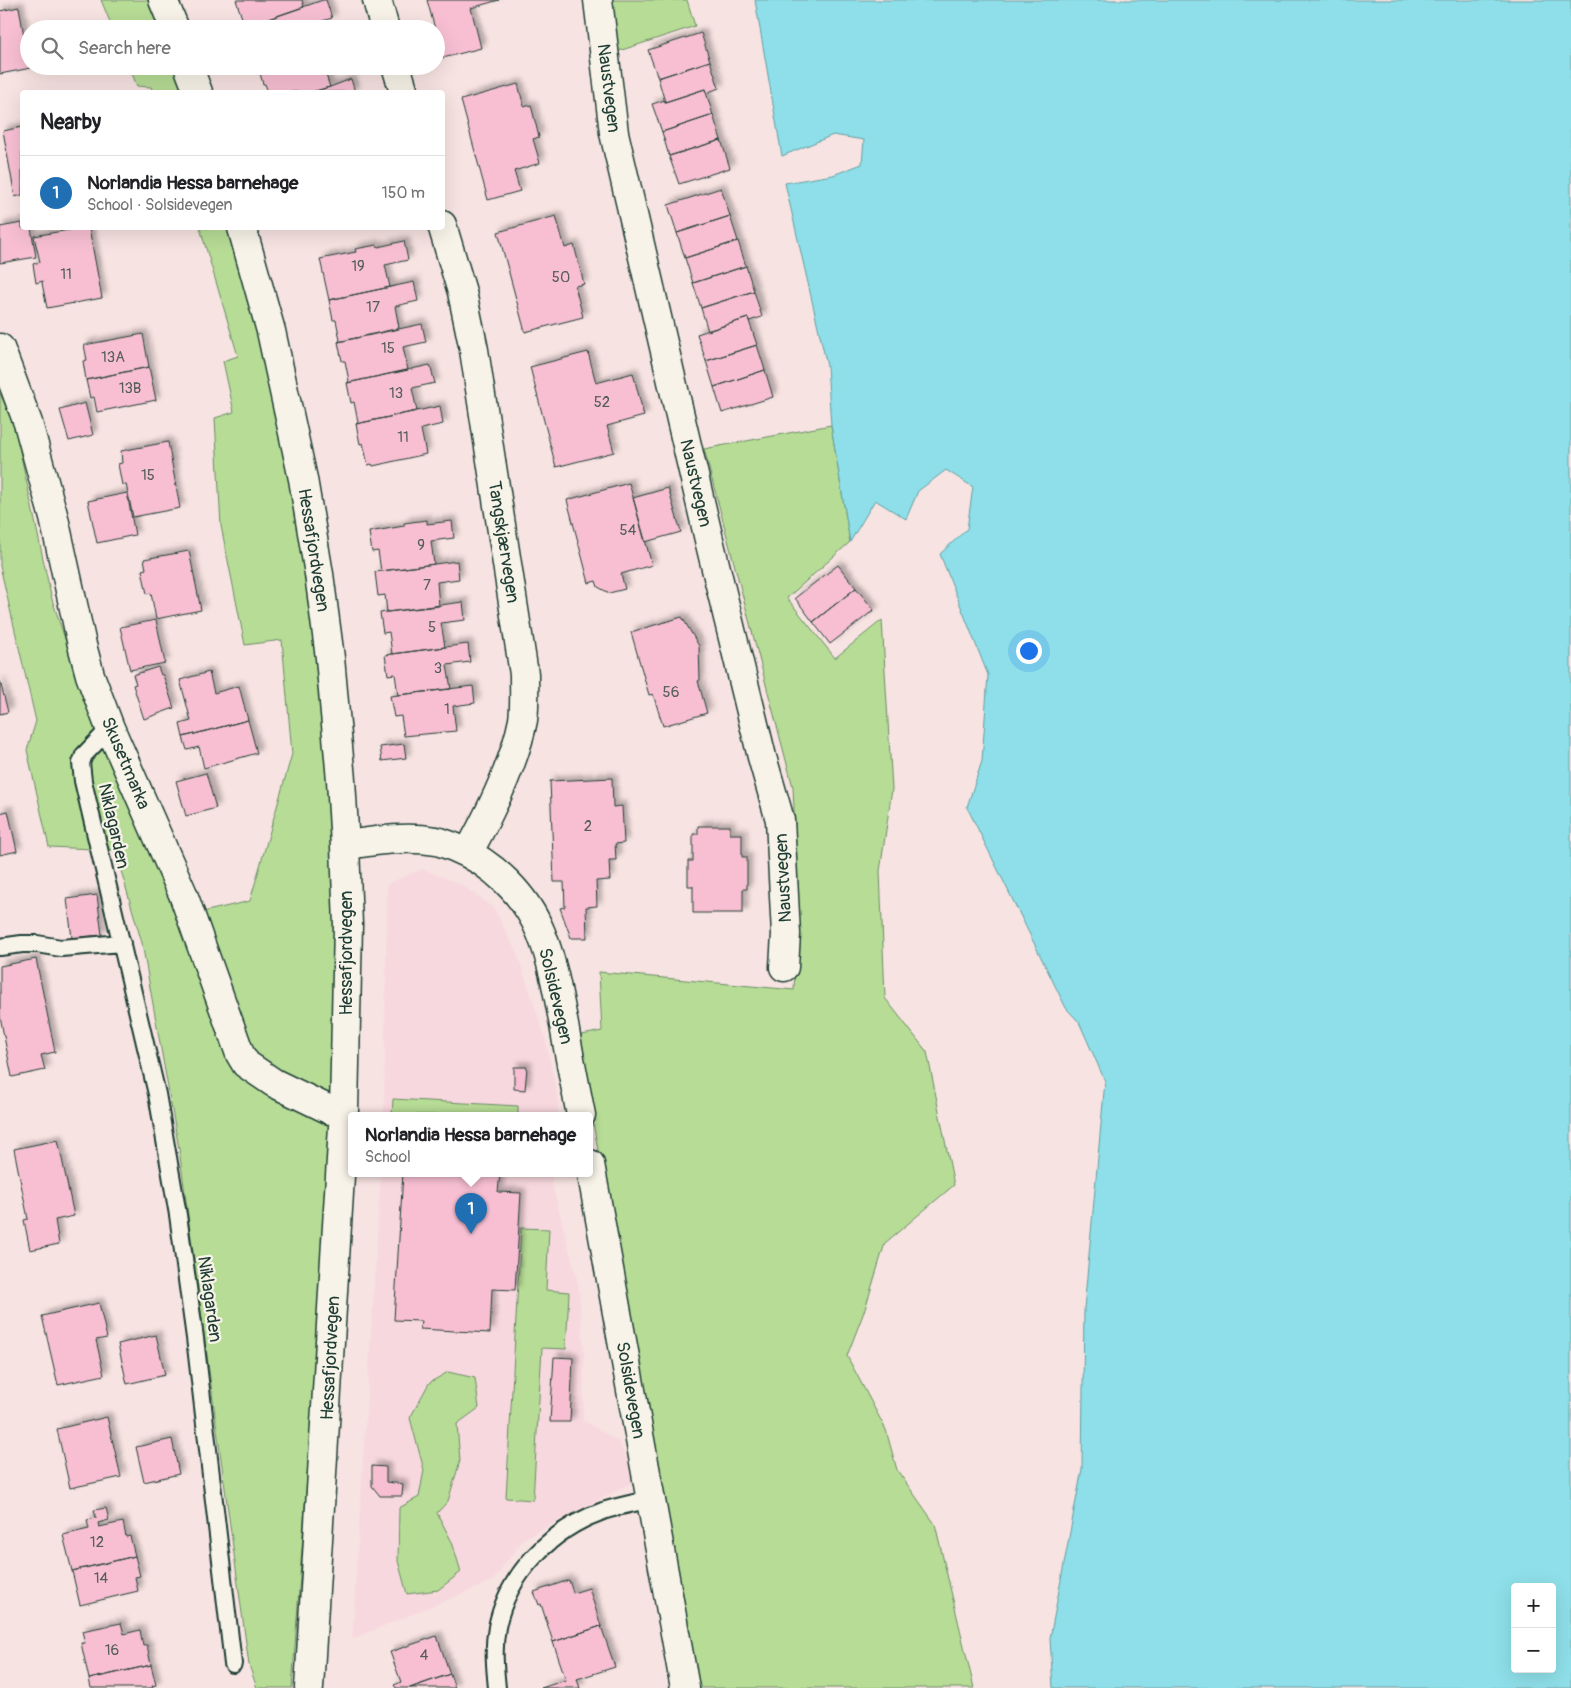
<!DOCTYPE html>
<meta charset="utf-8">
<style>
:root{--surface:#fff;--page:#f2f2f2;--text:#202124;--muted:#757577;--line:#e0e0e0;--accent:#1f6fb2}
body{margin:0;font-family:Pangolin,sans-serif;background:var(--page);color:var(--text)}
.controls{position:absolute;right:15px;bottom:15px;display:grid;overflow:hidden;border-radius:5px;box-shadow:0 5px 20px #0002}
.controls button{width:45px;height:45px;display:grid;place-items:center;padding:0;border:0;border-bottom:1px solid var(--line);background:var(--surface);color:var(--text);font:25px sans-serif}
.you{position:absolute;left:1028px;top:650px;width:18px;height:18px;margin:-12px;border:4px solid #fff;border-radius:50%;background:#1a73e8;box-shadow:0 0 0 8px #1a73e833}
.badge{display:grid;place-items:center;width:32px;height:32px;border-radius:50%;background:var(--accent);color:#fff;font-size:16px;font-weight:700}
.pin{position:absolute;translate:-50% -41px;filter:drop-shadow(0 1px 2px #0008)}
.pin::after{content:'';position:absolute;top:26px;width:18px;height:15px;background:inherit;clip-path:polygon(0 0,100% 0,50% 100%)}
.popup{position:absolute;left:348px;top:1112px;width:245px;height:65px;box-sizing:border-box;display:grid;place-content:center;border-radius:5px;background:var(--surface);filter:drop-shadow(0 1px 4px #0005);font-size:16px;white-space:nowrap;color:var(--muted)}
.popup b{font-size:19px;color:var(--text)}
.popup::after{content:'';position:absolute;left:50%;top:100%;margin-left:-10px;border:10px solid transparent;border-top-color:var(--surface)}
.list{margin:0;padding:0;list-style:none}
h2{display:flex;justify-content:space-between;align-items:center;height:65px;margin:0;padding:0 20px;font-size:21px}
h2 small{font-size:16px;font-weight:400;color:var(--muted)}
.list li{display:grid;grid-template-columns:32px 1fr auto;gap:15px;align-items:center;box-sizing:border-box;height:75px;padding:0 20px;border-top:1px solid var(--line)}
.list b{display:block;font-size:19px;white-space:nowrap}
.list p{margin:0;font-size:16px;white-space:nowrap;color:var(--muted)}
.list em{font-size:16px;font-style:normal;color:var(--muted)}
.icon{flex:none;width:28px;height:28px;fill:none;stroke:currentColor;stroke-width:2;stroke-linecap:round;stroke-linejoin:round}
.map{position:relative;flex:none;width:1571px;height:1688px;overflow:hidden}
.search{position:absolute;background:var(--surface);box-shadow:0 5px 20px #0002;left:20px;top:20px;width:425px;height:55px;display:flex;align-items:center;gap:12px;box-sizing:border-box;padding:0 18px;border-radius:28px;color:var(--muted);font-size:19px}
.panel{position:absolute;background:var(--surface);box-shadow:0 5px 20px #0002;left:20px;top:90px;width:425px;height:140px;border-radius:5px}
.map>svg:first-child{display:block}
.built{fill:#f7d8de}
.green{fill:#b7dc96;stroke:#6b8c65}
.water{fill:#8edfe9;stroke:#629ea1;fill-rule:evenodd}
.building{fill:#f8bfd3;stroke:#1f3d34;filter:url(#shadow)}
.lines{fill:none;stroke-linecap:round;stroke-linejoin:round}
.lane-casing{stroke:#1f3d34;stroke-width:20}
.street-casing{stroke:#1f3d34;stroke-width:31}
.lane{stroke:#f7f3e8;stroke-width:16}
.street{stroke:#f7f3e8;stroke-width:28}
.labels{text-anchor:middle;stroke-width:4.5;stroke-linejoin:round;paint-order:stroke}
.number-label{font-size:15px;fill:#555e5c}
.street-label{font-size:18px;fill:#1f3d34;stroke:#f7f3e8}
</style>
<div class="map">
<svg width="1571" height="1688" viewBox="0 0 1571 1688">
<defs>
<filter id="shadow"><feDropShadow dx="4.5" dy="-4.5" stdDeviation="2.5" flood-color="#0004"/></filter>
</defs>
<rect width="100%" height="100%" fill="#f7e3e2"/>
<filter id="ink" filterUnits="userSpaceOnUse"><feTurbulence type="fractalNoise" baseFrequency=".02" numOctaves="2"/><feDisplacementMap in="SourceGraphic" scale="10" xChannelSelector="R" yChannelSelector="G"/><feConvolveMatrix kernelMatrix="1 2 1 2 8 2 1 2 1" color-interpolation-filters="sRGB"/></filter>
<g filter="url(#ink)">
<!-- built -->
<path class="built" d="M422,869L462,885L493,907L517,953L544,1034L559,1104L557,1115H384L387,884Z
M381,1173H552V1184L578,1283L584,1353L583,1420L619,1442L637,1480L523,1539L493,1581L352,1639Z"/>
<!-- green -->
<path class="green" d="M101,0H148L159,29H113Z
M609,0H687L695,26L616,52Z
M129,66H173L182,92H153L151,87L137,86Z
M200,228H228L266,346L311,575L334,844L337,1031L331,1142L292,1688H257L249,1665L179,1149L142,943L115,850L49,847L27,750L36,721L0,566V393L15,428L51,596L89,713L177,918L250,901L292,754L282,640L245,645L221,526L215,418L234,412L223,361L238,356Z
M831,425L850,542L787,598L835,658L882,620L892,789L880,871L885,998L927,1052L954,1185L885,1243L865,1309L847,1356L886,1430L897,1470L935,1524L974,1688H697L577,1036L602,1031L599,972L794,990L798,899L793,787L704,449Z
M393,1099L518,1106V1115H392Z
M521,1228L549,1229L546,1290L569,1292L566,1349L542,1348L533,1500L506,1498Z
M448,1372L475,1378L479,1408L457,1424L460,1461L448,1501L437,1513L452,1542L461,1572L438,1590L407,1594L398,1561L399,1508L419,1497L424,1470L410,1418L429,1383Z"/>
<!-- water -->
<path class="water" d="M755,0H1571V1688H1053L1050,1638L1082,1469L1084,1309L1105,1081L1079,1022L1066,1008L967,807L982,761L988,675L940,554L967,529L973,487L946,470L918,491L906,519L875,500L850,542L831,425L827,366L785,183L833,175L862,164L864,140L833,135L782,156ZM1515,1587H1552V1669H1515Z"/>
<!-- building -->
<path class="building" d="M236,0H302L304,7L245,27Z
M323,0H326L332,18L310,25L311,29H246L245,27Z
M427,0H499L471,8L481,48L443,58L436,35V29H435Z
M19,7L29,66L31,68L0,74V11Z
M701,33L710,61L658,78L648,50Z
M710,61L719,88L706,93L705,89L665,102L658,78Z
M258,66H323L330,87L312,92H268L265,84H263Z
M351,79L355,92H312L330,87Z
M518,84L524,107L531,105L539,137L533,139L540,163L514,171L520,191L488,200L461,100Z
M705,89L713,115L662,132L652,104L665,100V102Z
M713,115L721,140L669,156L662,132Z
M22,127V195L15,197L3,131Z
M721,140L730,168L679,184L669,156Z
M721,188L730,216L677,233L668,205Z
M556,216L565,248L574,245L584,284L575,286L583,317L525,332L498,232Z
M730,216L738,241L685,258L677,233Z
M22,223V228H31L36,257L0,263V227Z
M80,228H89L102,298L47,308L42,283L43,281L36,283L33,264L40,262L34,236Z
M404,241L408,260L385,265L390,287L329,300L320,259L356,252L355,249L377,245L378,247Z
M738,241L746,266L693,283L685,258Z
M746,266L754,291L701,308L693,283Z
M414,282L418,301L395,306L399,328L338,342L340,340L336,320H333L329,300Z
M754,291L762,317L749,321L748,318L708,331L701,308Z
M748,318L757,345L706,361L697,334Z
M422,324L426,342L403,347L408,370L347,383L349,381L345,361H342L338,342Z
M143,334L149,367L86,380L83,361L87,360L84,345Z
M757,345L765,370L714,387L706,361Z
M588,352L596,383L633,373L644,416L607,426L614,452L556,467L530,367Z
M430,365L435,383L412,388L417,411L356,424L358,422L354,402L351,403L347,383Z
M149,367L156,400L97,412L94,397L90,398L86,380Z
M765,370L773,397L722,413L714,387Z
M85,403L93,435L69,441L60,410Z
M440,406L443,424L421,429L426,454L373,466L372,464L368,465L363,443L360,444L356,424Z
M168,442L180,508L133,517L126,484L122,485L118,464L122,463L121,451Z
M629,483L652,565L621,574L625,589L609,593L598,587L596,581L589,583L567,500Z
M668,488L681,532L645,542L633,498Z
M127,493L135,535L97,543L88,501Z
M427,520V524L452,521L454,538L431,541L434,564L381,571L378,551L372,552L369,532L404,526V523Z
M189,551L201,610L156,619L151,593L147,594L142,570L146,569L144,559Z
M457,561L459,579L437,582L439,606L387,612L385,595L378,596L375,572Z
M838,565L856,588L813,622L795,598Z
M856,588L874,610L830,644L813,622Z
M463,602L465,620L441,623L445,647L392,654L389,632L383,633L380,613Z
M682,617L699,646L700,680L698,681L707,713L663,726L653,694L649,695L631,632Z
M156,620L165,663L130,670L120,627Z
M468,644L470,662L447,665L451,689L398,695L395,674L388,675L385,655Z
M158,667L161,675H163L174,708L144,719L133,685L136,684L133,675Z
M209,672L214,693L239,686L248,720L183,737L180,724L191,721L180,680Z
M0,681L8,712L0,714Z
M473,686L475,703L453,706L456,731L404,736L401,716L394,717L390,696Z
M248,720L257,753L204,768L199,747L187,750L183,737Z
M404,744L406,758L382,761L380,747Z
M206,773L216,808L186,816L176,781Z
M612,778L613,807L622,806L624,843L615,844L616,860H609L610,880L596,881L597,906L586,907L587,938H571L560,908L565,907L564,882H554L550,781Z
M8,811L17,851L0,855V813Z
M698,826H730V834H742V857H747V889H743V913H693V886H688V861H693V834H698Z
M97,895L102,935L72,938L67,899Z
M36,959L55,1052L41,1055L45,1070L12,1077L0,1016V966Z
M514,1067H527L525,1090L514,1089Z
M58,1140L74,1216L55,1220L59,1244L30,1250L24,1220L28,1219L14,1149Z
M403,1173H500L498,1192L521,1193L515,1290L492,1289L490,1333L420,1329L421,1321L394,1320Z
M99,1303L107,1338L96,1340L104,1375L58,1385L42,1316Z
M156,1335L165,1375L127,1384L118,1344Z
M554,1357L573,1358L570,1422H550Z
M107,1417L121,1477L70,1488L57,1429Z
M172,1439L179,1474L144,1482L136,1447Z
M372,1466L386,1467V1482L403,1484L402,1496H380L372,1486Z
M106,1508L109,1520L98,1523L99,1527L123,1522L126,1537L130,1536L135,1556L72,1571L63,1535L89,1529L87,1520L96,1518L94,1510Z
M135,1556L140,1576L135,1577L138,1591L80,1605L72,1571Z
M569,1580L573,1593L589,1588L601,1626L553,1642L541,1604L539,1605L534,1592Z
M121,1623L124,1634L140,1630L143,1646L147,1645L151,1665L89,1679L81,1643H85L82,1631Z
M601,1626L615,1667L577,1679L580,1688H541L566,1680L553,1642Z
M437,1636L450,1674L410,1688H396L394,1685L401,1682L390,1652Z
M151,1665L156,1685L152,1686L153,1688H91L89,1679Z
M450,1674L455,1688H410Z"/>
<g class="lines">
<defs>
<path id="lane" d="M110,728L84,755L81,763L83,781L157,1094L178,1215L195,1338L233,1664
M0,947L22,944H37L61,948L122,943
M497,1688C495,1668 493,1648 497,1627C508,1573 552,1529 603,1511C619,1506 635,1503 651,1499"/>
<path id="street" d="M163,0L175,29
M377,0L385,29
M598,0L614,133L710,544L762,757L780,820L786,934L784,967
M188,66L198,92
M396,66L404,92
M442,225L462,292L474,350L524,674C524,689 525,705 523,720C515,762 489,815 468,853
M242,228L271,331L303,479L319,574L330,658L341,780L345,846L348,925L344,1110L309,1688
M0,348L28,423L54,518L82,645L90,675L110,728L183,894L240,1054L246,1064L274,1083L330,1110H344
M345,846C374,840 407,836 436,841C442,842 448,845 454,847C492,862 526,895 541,933C553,963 558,994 564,1025C569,1055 575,1085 581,1115
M590,1164L685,1688"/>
</defs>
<!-- lane casing -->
<use href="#lane" class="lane-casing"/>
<!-- street casing -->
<use href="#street" class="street-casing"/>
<!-- lane -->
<use href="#lane" class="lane"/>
<!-- street -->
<use href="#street" class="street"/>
</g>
</g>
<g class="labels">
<!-- number labels -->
<g class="number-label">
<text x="358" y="271">19</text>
<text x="66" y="279">11</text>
<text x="561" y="282">50</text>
<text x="373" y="312">17</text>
<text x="388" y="353">15</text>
<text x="113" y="362">13A</text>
<text x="130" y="393">13B</text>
<text x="396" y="398">13</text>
<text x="602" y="407">52</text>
<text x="403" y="442">11</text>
<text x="148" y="480">15</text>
<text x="628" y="535">54</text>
<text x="421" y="550">9</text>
<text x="427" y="590">7</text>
<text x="432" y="632">5</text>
<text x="438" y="673">3</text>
<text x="671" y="697">56</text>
<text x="447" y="714">1</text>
<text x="588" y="831">2</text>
<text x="97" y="1547">12</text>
<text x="101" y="1583">14</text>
<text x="112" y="1655">16</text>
<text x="424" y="1660">4</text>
</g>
<!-- street labels -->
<g class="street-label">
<text transform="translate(609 88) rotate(83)" y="6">Naustvegen</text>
<text transform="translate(696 483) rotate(77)" y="6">Naustvegen</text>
<text transform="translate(504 542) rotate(81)" y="6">Tangskjærvegen</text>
<text transform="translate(314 550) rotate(81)" y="6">Hessafjordvegen</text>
<text transform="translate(126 763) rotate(67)" y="6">Skusetmarka</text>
<text transform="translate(114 826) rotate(77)" y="6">Niklagarden</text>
<text transform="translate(783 878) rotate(-93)" y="6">Naustvegen</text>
<text transform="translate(346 953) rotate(-90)" y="6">Hessafjordvegen</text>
<text transform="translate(556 996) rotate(77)" y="6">Solsidevegen</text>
<text transform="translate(210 1299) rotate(82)" y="6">Niklagarden</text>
<text transform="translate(330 1358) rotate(-87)" y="6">Hessafjordvegen</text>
<text transform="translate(631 1390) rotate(80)" y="6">Solsidevegen</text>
</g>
</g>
</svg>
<div class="controls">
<button>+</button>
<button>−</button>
</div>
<div class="you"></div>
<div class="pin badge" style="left:471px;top:1234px">1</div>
<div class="popup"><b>Norlandia Hessa barnehage</b>School</div>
<div class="search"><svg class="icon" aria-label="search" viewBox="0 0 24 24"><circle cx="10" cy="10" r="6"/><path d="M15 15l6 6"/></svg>Search here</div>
<section class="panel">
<h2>Nearby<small></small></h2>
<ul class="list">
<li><span class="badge">1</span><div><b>Norlandia Hessa barnehage</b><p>School · Solsidevegen</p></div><em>150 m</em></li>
</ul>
</section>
</div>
